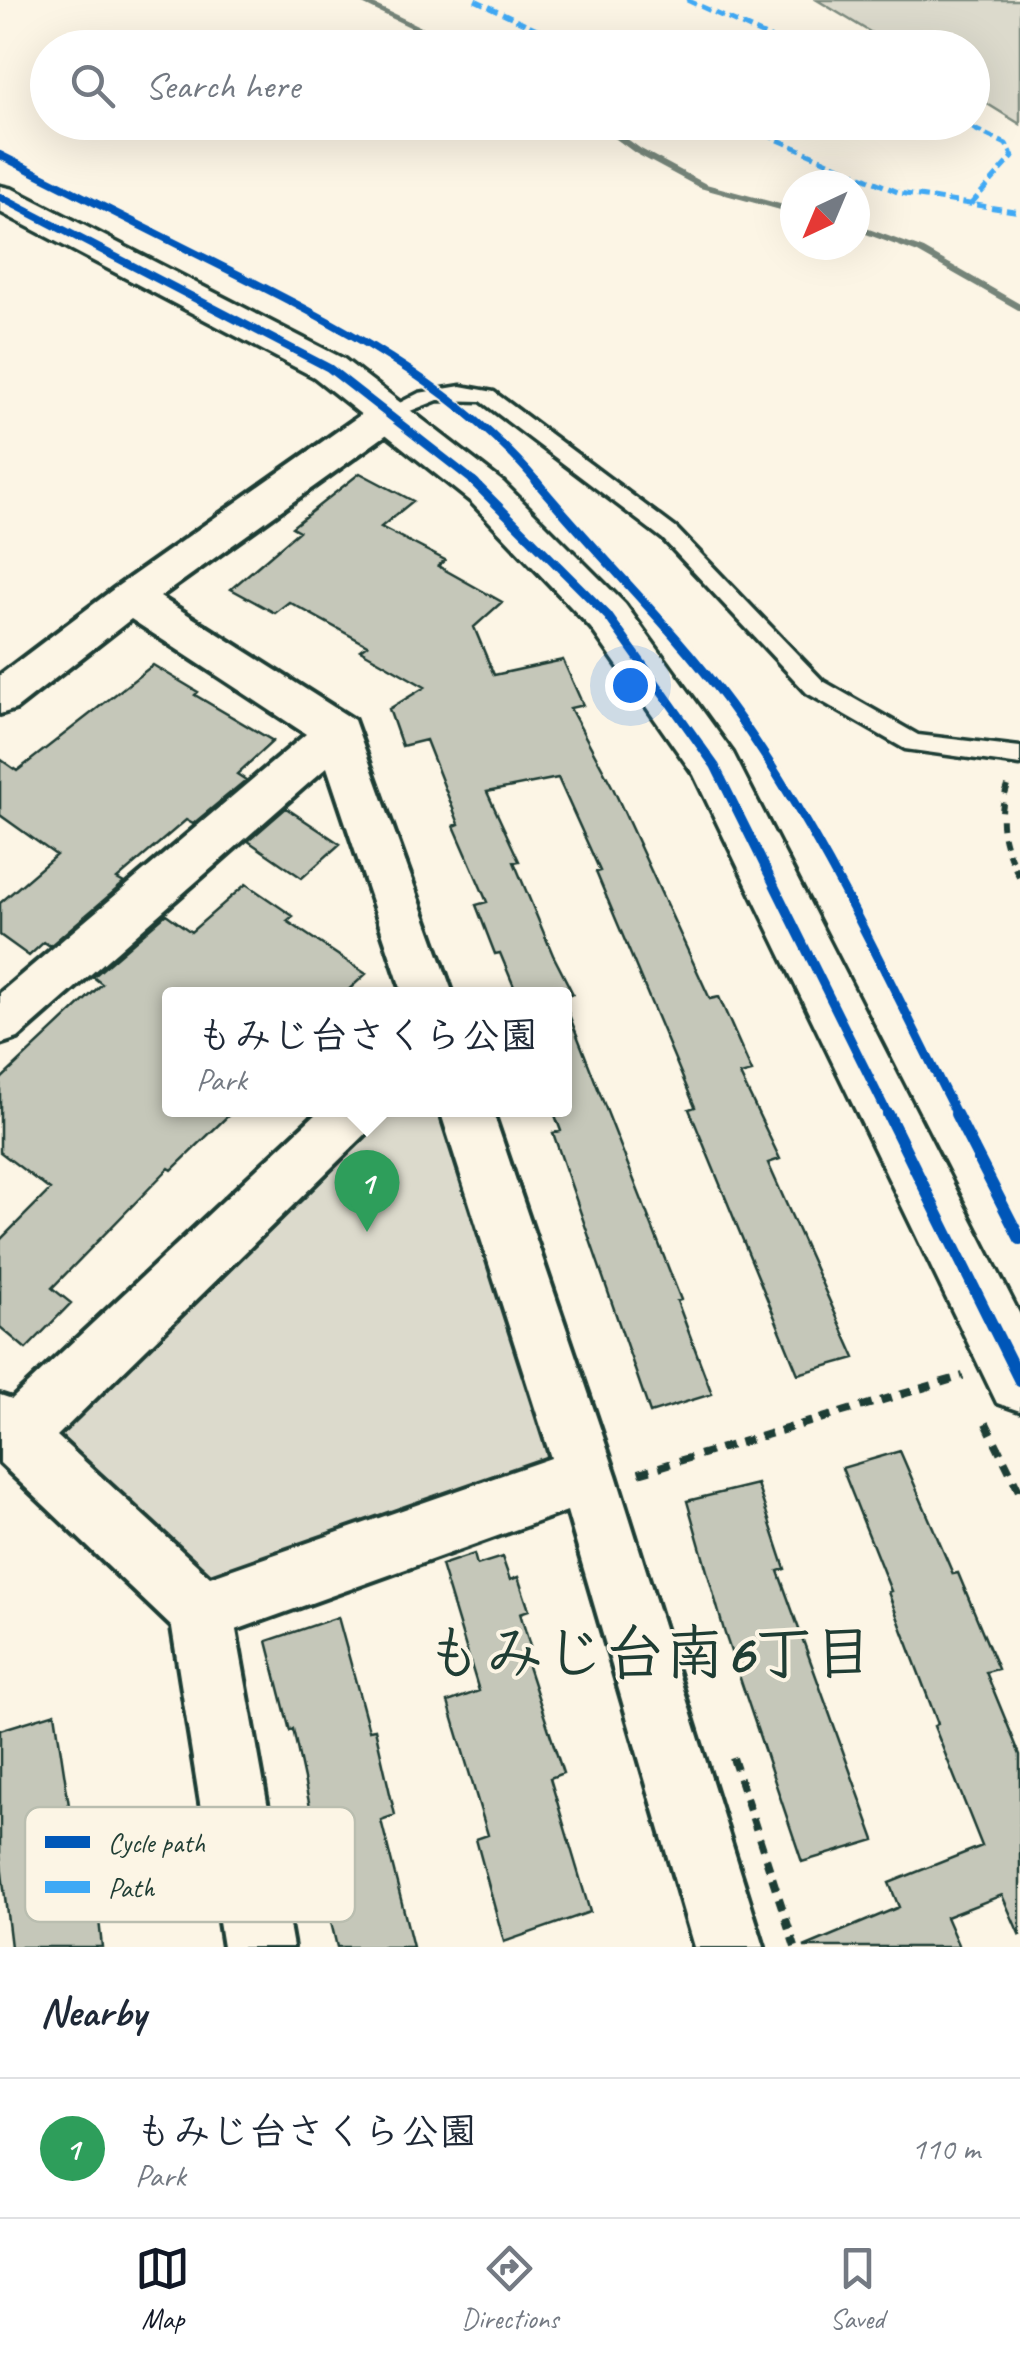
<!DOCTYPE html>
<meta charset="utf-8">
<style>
:root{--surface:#fff;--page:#f6f6f7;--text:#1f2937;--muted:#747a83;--line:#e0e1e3;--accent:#111827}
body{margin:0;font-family:Caveat,"Klee One",sans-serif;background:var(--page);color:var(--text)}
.compass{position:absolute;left:780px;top:170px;width:90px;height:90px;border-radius:50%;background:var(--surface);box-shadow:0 10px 40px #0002;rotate:224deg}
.you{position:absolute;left:630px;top:685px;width:35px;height:35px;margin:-25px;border:8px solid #fff;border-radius:50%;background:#1a73e8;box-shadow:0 0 0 15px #1a73e833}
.badge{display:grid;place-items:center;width:65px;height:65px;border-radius:50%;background:var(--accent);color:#fff;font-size:32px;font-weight:700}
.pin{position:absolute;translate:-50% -82px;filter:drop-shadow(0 2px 5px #0008)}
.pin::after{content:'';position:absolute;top:52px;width:35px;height:30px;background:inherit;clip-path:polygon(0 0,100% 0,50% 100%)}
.popup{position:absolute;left:162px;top:987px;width:410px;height:130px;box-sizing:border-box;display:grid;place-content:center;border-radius:10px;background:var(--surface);filter:drop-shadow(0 2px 8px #0005);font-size:32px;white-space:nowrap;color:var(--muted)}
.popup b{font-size:38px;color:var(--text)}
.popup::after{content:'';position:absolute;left:50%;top:100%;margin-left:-20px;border:20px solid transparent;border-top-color:var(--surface)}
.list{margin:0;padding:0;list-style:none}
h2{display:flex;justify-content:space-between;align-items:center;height:130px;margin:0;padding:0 40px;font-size:42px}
h2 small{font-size:32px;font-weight:400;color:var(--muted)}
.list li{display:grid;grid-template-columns:65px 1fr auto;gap:30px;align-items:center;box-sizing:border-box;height:140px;padding:0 40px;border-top:2px solid var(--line)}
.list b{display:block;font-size:38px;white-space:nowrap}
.list p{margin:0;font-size:32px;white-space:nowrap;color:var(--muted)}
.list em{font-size:32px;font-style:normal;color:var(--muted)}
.icon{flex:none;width:55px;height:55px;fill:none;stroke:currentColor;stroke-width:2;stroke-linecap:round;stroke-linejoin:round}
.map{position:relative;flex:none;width:1020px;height:1947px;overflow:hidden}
.search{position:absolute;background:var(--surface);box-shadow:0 10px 40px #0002;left:30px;right:30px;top:30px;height:110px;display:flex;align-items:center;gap:25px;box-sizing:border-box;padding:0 35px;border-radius:55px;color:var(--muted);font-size:38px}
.sheet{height:270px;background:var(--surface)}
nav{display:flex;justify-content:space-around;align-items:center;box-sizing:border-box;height:140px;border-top:2px solid var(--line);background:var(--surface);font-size:28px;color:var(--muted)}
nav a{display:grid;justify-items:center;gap:5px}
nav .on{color:var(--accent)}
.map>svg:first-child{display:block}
.green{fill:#dcdacc;stroke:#7e8c80;stroke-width:2.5}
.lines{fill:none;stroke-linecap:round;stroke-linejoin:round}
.stream{fill:#758479;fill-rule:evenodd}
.building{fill:#c5c7b9;stroke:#1f3d34;stroke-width:2.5}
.lane-casing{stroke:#1f3d34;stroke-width:7}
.street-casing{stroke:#1f3d34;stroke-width:8}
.secondary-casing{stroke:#1f3d34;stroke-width:7}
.path-far1{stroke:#1f3d34;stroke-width:6;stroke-dasharray:9 8;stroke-linecap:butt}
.path{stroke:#1f3d34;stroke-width:8;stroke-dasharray:12 9;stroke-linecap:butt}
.lane{fill:#fcf5e5;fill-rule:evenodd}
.street{fill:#fcf5e5;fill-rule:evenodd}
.secondary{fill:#fcf5e5;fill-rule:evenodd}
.quiet{stroke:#3fa9f5;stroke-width:5;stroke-dasharray:10 5;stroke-linecap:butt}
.cycleway-far2-casing{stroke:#fcf5e5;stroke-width:12}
.cycleway-far1-casing{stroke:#fcf5e5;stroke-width:15}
.cycleway-casing{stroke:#fcf5e5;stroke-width:19}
.cycleway-far2{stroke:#0057b8;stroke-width:8}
.cycleway-far1{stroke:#0057b8;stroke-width:9}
.cycleway{stroke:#0057b8;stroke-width:12}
.labels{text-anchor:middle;stroke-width:8;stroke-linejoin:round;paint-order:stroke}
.near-neighbourhood-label{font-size:60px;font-weight:bold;fill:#1f3d34;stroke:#fcf5e5}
.key{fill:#fcf5e5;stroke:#babeb0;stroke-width:2.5}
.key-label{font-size:28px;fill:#1f3d34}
</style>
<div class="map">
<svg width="1020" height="1947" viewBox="0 0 1020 1947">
<rect width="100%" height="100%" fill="#fcf5e5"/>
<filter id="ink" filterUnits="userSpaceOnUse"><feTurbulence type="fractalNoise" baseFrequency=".01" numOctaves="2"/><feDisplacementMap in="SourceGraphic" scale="20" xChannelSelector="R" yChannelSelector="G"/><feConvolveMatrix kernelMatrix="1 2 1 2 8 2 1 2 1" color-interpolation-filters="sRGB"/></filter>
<g filter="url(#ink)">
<!-- green -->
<path class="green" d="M817,0H1020V124L973,95L972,48L895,47Z
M355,1110H466L586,1475L201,1611L15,1436Z"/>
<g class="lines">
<!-- stream -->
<path class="stream" d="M354,0H365L465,48H453Z
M593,122H604L641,149L706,184L795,208V214L700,188L635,153Z
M855,224L924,249L1020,304V311L918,253L855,230Z"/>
</g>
<!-- building -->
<path class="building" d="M360,473L413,501L381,527L445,560L438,566L502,602L474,627L494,675L563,660L583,705L570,708L613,788L710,999L719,997L752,1072L740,1075L780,1159L768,1163L855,1358L798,1374L689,1109L695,1107L596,872L600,871L558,778L487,792L519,861L514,862L553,955L573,994H517L500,953L495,954L476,905L487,902L454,826L459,824L426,740L402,746L389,709L425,687L360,650L367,645L289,602L275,613L231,589L299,531L292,527Z
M153,665L198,692L195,695L273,741L237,774L246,780L193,824L186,820L117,879L124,883L50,946L44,942L29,956L0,935V903L56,855L0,815V759L17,771Z
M286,808L340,844L302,878L248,841Z
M246,884L293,916L287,921L366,974L344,994H170V1110H234L172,1170L169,1168L52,1288L71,1303L26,1349L0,1327V1240L50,1190L0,1152V1080L102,984L93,977L166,914L191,932Z
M564,1002L681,1300L677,1301L712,1394L650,1413L553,1133L561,1131L553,1110H564Z
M900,1451L953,1574L958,1573L998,1669L986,1672L1020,1755V1936L1002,1895L946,1917L959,1947H804L899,1907L889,1883L982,1846L934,1726L938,1724L888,1592L891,1591L842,1468Z
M757,1484L785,1569L778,1571L875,1840L802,1862L725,1634L687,1501Z
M474,1554L477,1565L502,1557L510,1580L518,1577L529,1610L520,1613L530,1646L522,1648L563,1773L550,1778L590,1912L504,1942L476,1839L488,1835L448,1702L479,1691L441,1565Z
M338,1617L369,1730L375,1729L395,1815L381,1820L413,1947H337L321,1881L326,1880L293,1729L290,1731L267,1641Z
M55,1713L80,1878L94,1875L102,1947H11L0,1856V1730Z"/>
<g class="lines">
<defs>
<path id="lane" d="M461,386L494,392L677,529L823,681L918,735L1020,747V765L905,749L807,693L663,539L481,401L438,400L390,419L380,413L419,393Z"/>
<path id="street" d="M390,401L404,404L409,413L404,422L160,597L354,720L453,994H403L327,767L18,1038L0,1044V993L306,734L131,619L16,709L0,714V675L115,588L376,404Z
M320,1110H381L374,1126L57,1436L210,1577L551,1458L440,1110H492L616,1475L764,1947H694L567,1511L236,1630L293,1947H223L172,1627L0,1463V1395L12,1399Z"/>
<path id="secondary" d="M0,186L13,189L344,359L503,482L625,604L733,753L1020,1315V1411L997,1403L694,775L591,628L471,502L314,377L0,212Z"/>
</defs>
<!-- lane casing -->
<use href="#lane" class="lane-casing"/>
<!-- street casing -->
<use href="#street" class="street-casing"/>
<!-- secondary casing -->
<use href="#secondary" class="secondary-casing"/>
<!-- path-far1 -->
<path class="path-far1" d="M1008,786C995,820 1004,847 1020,878"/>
<!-- path -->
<path class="path" d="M986,1423L1020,1493
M639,1473L963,1376
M733,1758L795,1947"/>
<!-- lane -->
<use href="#lane" class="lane"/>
<!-- street -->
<use href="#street" class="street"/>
<!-- secondary -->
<use href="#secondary" class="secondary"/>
<!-- quiet -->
<path class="quiet" d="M475,0L577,48
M687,0L792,48
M737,122L900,193L1020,212
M959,122L1006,144L1013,157L969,206"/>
<defs>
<path id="cycleway-far2" d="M0,155C73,192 146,228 219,265C333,322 455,383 538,483
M0,197L329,368L476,483"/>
<path id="cycleway-far1" d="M473,481L608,616L715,766L889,1117
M536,481C599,557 671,625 730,705C822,831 887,978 958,1117"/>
<path id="cycleway" d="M888,1114L1020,1381
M956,1114L1020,1239"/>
</defs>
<!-- cycleway-far2 casing -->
<use href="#cycleway-far2" class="cycleway-far2-casing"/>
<!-- cycleway-far1 casing -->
<use href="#cycleway-far1" class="cycleway-far1-casing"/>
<!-- cycleway casing -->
<use href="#cycleway" class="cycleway-casing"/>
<!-- cycleway-far2 -->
<use href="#cycleway-far2" class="cycleway-far2"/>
<!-- cycleway-far1 -->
<use href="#cycleway-far1" class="cycleway-far1"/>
<!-- cycleway -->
<use href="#cycleway" class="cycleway"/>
</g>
</g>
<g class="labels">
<!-- near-neighbourhood labels -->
<g class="near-neighbourhood-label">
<text x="649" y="1673">もみじ台南6丁目</text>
</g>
</g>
<!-- legend -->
<rect x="25" y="1807" width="330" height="115" rx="15" class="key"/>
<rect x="45" y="1836" width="45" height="12" fill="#0057b8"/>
<rect x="45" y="1881" width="45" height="12" fill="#3fa9f5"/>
<g class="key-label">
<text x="108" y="1852">Cycle path</text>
<text x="108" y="1897">Path</text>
</g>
</svg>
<svg class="compass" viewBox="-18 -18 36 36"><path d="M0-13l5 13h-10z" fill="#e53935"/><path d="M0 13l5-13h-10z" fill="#747a83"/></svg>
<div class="you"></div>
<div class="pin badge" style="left:367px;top:1232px;background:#2e9e5b">1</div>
<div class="popup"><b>もみじ台さくら公園</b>Park</div>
<div class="search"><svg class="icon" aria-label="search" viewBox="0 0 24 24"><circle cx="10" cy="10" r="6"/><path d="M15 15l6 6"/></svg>Search here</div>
</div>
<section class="sheet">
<h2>Nearby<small></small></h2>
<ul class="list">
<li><span class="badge" style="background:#2e9e5b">1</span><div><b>もみじ台さくら公園</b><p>Park</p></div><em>110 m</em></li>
</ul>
</section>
<nav>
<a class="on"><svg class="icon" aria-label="map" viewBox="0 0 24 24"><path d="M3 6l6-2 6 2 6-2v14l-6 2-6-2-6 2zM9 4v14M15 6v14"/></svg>Map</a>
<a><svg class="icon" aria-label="directions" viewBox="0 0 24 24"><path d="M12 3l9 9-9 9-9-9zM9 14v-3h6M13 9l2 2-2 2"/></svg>Directions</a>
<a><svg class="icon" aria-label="saved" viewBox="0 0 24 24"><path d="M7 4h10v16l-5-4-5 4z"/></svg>Saved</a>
</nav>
